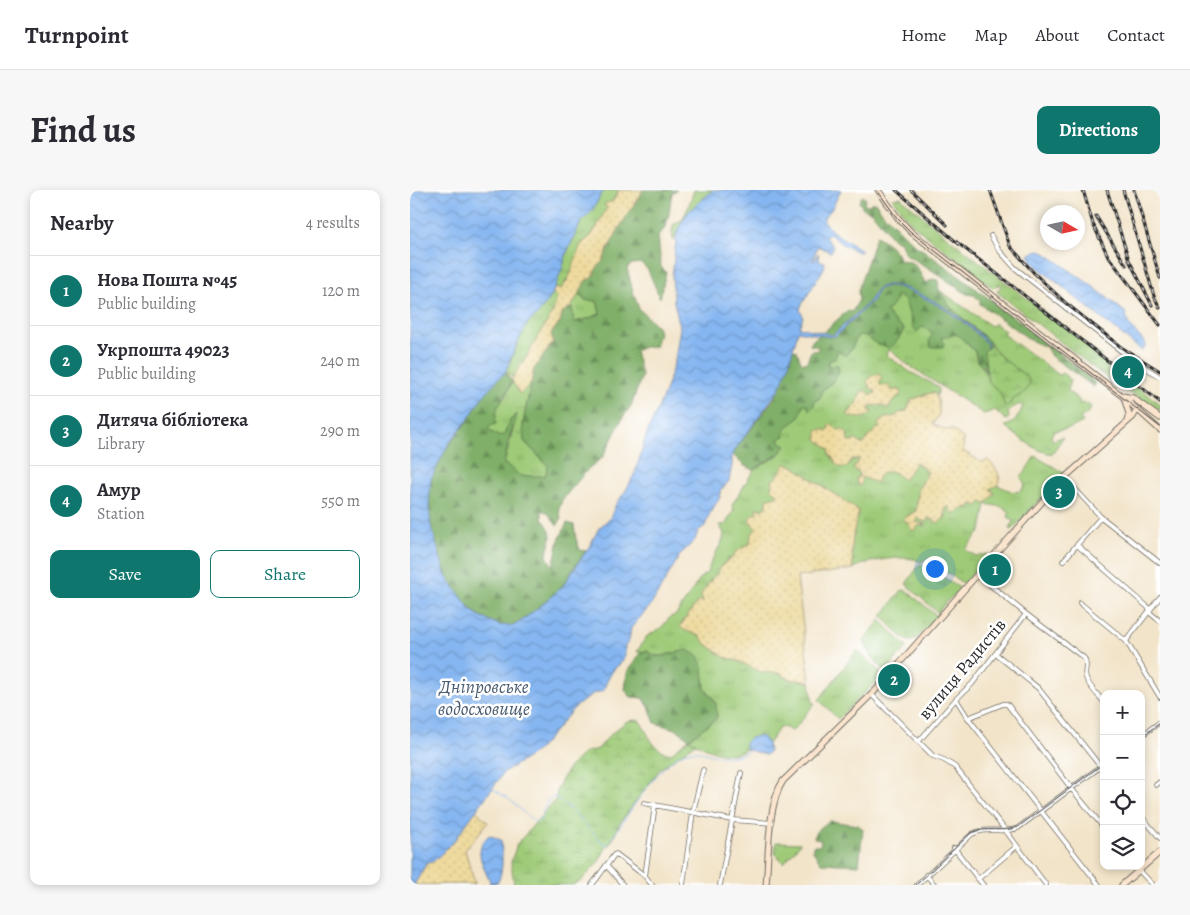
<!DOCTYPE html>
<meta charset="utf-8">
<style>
:root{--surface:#fff;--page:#f7f7f7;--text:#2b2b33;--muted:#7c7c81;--line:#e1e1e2;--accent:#0f766e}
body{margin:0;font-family:Alegreya,serif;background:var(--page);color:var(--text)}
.controls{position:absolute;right:15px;bottom:15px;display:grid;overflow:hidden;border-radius:10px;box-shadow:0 2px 8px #0003}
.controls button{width:45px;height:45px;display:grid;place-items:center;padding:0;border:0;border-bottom:1px solid var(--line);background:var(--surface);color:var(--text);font:25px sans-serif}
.compass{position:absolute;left:630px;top:15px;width:45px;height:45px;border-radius:50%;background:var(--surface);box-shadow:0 2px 8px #0003;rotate:99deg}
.you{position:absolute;left:524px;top:378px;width:18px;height:18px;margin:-12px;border:4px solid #fff;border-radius:50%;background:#1a73e8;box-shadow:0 0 0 8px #1a73e833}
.badge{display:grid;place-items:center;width:32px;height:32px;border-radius:50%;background:var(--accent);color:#fff;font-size:16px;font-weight:700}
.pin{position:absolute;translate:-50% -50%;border:2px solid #fff;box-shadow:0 1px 5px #0006}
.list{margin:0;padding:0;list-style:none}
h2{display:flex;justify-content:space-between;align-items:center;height:65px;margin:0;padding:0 20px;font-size:21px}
h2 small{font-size:16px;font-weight:400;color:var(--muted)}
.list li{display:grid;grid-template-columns:32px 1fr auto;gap:15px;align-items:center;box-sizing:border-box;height:70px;padding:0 20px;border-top:1px solid var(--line)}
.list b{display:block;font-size:19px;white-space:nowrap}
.list p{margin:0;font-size:16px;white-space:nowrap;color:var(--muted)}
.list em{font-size:16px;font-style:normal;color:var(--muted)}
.actions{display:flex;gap:10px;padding:15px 20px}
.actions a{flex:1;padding:11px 0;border:1px solid var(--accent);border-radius:10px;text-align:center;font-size:18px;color:var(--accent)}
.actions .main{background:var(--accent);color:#fff}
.icon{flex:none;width:28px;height:28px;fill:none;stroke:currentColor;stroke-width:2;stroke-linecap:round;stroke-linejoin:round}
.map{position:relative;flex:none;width:750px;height:695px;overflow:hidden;border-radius:10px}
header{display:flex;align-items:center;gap:30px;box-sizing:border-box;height:70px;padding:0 25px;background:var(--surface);border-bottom:1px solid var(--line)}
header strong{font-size:24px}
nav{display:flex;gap:28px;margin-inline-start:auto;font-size:18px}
.intro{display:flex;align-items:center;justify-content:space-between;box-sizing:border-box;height:120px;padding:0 30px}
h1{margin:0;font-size:35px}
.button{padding:12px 22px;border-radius:10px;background:var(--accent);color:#fff;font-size:18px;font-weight:700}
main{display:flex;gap:30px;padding:0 30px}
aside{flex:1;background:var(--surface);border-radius:10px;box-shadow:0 2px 8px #0003}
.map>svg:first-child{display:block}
.grass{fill:url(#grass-tufts);stroke:#657b52;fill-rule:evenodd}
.forest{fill:url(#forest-firs);stroke:#556d4a}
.wetland{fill:url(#wetland-marsh);stroke:#657b52}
.sand{fill:url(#sand-dots);stroke:#8c8264}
.water{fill:url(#water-waves);stroke:#58708e}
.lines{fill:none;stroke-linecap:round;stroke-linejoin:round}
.stream{stroke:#85b6f1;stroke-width:1}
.street-casing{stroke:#716c62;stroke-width:5.5}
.secondary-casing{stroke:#716c62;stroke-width:7}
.street{stroke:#fff;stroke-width:4}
.secondary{stroke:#fbe5cf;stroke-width:5}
.tram{stroke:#2b2b2b;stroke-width:1}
.rail-casing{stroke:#2b2b2b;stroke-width:3}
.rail{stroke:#fff;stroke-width:1;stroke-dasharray:4;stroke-linecap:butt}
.labels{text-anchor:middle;stroke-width:5;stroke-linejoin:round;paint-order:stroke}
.street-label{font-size:18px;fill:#2b2b2b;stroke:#fff}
.water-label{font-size:19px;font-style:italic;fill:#4a5c70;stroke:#fff}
</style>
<header>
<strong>Turnpoint</strong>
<nav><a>Home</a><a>Map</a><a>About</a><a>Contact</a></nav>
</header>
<div class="intro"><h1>Find us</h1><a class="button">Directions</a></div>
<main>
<aside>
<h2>Nearby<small>4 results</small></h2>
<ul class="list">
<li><span class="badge">1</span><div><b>Нова Пошта №45</b><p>Public building</p></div><em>120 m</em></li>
<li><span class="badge">2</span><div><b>Укрпошта 49023</b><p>Public building</p></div><em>240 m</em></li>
<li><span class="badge">3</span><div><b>Дитяча бібліотека</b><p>Library</p></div><em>290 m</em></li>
<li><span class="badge">4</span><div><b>Амур</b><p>Station</p></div><em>550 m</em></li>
</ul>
<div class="actions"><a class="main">Save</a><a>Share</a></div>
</aside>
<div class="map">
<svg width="750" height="695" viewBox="0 0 750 695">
<defs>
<pattern id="grass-tufts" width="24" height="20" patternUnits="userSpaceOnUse" patternTransform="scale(1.25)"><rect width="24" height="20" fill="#9fcb78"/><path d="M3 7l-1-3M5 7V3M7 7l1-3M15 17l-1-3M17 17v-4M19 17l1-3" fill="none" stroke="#89ae68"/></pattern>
<pattern id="forest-firs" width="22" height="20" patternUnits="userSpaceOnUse" patternTransform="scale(1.25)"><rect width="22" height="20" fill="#7faf68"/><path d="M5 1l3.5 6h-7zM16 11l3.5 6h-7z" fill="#688f56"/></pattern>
<pattern id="wetland-marsh" width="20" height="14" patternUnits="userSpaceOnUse" patternTransform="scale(1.25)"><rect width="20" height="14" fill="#9fcb78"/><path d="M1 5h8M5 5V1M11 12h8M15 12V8" fill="none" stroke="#89ae68"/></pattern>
<pattern id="sand-dots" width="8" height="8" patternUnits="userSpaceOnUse" patternTransform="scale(1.25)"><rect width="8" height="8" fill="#eeda9e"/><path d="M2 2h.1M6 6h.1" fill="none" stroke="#cb8" stroke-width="1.8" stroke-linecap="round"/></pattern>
<pattern id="water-waves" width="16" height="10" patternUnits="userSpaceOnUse" patternTransform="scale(1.25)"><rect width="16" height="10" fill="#85b6f1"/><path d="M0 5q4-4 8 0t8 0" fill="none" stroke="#6d94c3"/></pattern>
</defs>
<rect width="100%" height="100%" fill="#fff"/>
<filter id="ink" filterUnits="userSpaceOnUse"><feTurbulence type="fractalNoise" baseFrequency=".02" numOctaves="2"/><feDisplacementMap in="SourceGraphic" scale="10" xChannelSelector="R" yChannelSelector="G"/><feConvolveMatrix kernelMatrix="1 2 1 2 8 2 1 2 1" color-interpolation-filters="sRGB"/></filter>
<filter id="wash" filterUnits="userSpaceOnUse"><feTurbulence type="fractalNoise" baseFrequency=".0096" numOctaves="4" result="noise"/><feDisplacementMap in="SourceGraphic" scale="20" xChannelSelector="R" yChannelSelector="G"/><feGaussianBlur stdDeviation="1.12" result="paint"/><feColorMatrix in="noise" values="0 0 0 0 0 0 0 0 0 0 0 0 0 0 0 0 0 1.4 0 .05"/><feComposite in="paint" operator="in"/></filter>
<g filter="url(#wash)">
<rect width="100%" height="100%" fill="#f2e4c9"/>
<!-- grass -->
<path class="grass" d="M196,0H209L180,47L172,53L162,82L150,100L144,97L152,79L157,62L171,32L182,21L192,3Z
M284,0H303L278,22L263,51C262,42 260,32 271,31C277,22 281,10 284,0Z
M490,7L540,49L691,166L690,168L750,214V221C735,209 717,203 702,192L587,102L591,96L590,94L583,98L507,38L500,32L482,8Z
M529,100L581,136L584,133L595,141L593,144L649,185L652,183L660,189L658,201L669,210V214L675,213L679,215L681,217L679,222L670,228L673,232L661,238L644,241L641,246L643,251L646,249L653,247L643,263C632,266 604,244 595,236C604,234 611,223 613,215C607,213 601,219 598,223L599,228L596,230L585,220L574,224L497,174L479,159L476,165L500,182L525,195L529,199L527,205L524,203H520L501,210L497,221L489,223L454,254L444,251L438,252L432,239L428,240L419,239L407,249L420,260L419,264L430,277L439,274L442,269H451L443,279L449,282L448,287L451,289V286L468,288L473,282H484L506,272L518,282L509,298L506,321L498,325L493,331L514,336L515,335L506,332V329L507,328L515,332L520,327V330L534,329L536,325L535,319L538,317L559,318L561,315L571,312L576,313L585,303L580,299L587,295L603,302L611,301L615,294L611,288L625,266L654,283L602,340L600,339L603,331L598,327L600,322L593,317L576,314L571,341L555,360L566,366L578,364L554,394L517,369L510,372C501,363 452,371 443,379C441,355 442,344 449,321L381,275H375L361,299L369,305L357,309V316L348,323L343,334L346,339L341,345L340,354L336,355L324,367L317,370L311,376L308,385L301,389L294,400L293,408L294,413L288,411L270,436L274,440L290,446L295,453L308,463L346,478L351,482L370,483C379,493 389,489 400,492L403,513L405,514C396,522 391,533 381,542L377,538L370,537L358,554L354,548L335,553L336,559C319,571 295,558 279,549L307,527L302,507L295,499L294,487L263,462C253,467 247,468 237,461L227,462L236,447L252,437L260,427L266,425L291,387L297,383L302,370L313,350L314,343L309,335H315L324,320L322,315L344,280L367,266L374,258L369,249L371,247L376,237L383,232L393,215L397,213L398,217L410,208L411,201L421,194L428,182L424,177L417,175L428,159L435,166L442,158L447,146L452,144C466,149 466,159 482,151C488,148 492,145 494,139L484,132L476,122L484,113L487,104L495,109C499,124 511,135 523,143L522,146C530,147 538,148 545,144L548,145L565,162L566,168L576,183L578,191L590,202L594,212L600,214C607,203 614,207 619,192L617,187L592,168L578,150L540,117ZM469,192C473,199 482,201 489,200L492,203L483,211L481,214L475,217L472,215L460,216L458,219L459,221H463L437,224L448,212L466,203L459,196Z
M142,102L147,107L143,122L117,166L103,187L95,183C103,168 107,151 116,136C124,124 138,117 142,102Z
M168,104L175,110L187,111L190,124L177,129L164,132L162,116Z
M102,191L110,204L121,193L113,233L114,251L138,276L135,286H110L103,279L94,274L107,225L101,229L94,245L88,246L78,240L85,228V223L90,211L96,206Z
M510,374L515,375L551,399L536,412L528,423L496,394Z
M492,400L497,401L527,426C497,460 503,458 472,426Z
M470,430L497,457L475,481L461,466L454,451Z
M447,460L473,485L428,529L409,510Z
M366,652L390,653V654L374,673L365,664Z"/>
<!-- forest -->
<path class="forest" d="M233,0H267L262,3C259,16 260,38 248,45L251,77L256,82L250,108L238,80L231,73L222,74L217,78L222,98L229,119L247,136L249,143L245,157H234L225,161L232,186L221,216L213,227L193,267L179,278L152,310L149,319L151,329L147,336L138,323L132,320V328C147,348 139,346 137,367L143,376L149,350L157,333L164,335L166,349L170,360L176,361C167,372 161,384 153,395C144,407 117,430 103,435C95,438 85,434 77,430C36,409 11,336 20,291C25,267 45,249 58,230C60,226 62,221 65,217C72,205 83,192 95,183L102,191C96,207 83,216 86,234L80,236L78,240L88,246L94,245L101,229L107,224L98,253L94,274L103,279L110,286H135L138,276L114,251L113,233L124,179L143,152L141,143L150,132L152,123L162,116L164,132L177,129L190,124L187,111L175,110L168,104L176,90L183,88C186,74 190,77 194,68C204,44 219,23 233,0Z
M452,6L456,9L454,12L456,15H460L461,13L465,12L472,22L506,56L513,60L603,126L684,191L685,194L684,197L641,166L636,157L622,151L570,114V111L564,105L557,104L520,79L495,64L491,53L482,48L466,27L460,21L453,18L449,12Z
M466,46C474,50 488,60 489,70C510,71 507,81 516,93L523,89L528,90L529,100L540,117L578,150L581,156L574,161L576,183L573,176L569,173L565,161L548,145L545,144L538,147H531L534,153L533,157H521L519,150L523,143L512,137L507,142L503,138L495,110L487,105L484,113L476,122L484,132L494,139L488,150L479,159C475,155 473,156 467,154C459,150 457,143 447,146L442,158L435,166L428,160L425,169L420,170L417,175L424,177L426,174L429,176C428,188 420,195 411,201L412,205L404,212V217L399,220L397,214L393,215C391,219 391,224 389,227C384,235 373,234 375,246L369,249L370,252L376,255C368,267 364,266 354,273C350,275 347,278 344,280L333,275L322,264L365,207L369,199L383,160L387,161L391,172L394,173L397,172L401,161H406L409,157L400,155L403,150L415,141L438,120L442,122L449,110L448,100Z
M277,460L288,466L293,478L295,499L306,513L307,528L279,549L268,540L245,533L239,517L233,508L221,507L215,500L217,483L230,463L237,461C240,463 242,465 244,466C250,468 269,461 277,460Z
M420,631L448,635L453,639L449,675L411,673L403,661V656H410L411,650L404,648C405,641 413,635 420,631Z"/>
<!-- wetland -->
<path class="wetland" d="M581,156L592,168L617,187L620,192L616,201L602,210L597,217H595L590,202L578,191L574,161Z
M229,530C240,545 240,558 260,564L279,549L286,553L250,579L210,633L202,651L195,660L188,673L172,690L163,695H104L101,672L107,654L146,609L147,599L159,577L173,563L188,559L201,544L217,531Z"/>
<!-- sand -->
<path class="sand" d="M209,0H233C219,23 204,44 194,68C190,78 186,74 183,88L176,90L162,116L152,123L150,132L141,143L143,152L124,179L121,193L110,204L102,191L103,187L117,166L143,122L147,107L142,102L144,97L150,100C162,89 163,72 170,57C172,52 177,50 181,46C187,37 192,27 197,18L194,14L203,11Z
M466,184L470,185L472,188L469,192L471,196L480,195V200H490L492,203L483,211L478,219L472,215L460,216L459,221H463C457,230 445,229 437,225L448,212L450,203L454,200L461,205L466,203L465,200L461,199L457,192L460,187Z
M520,203H524C528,207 530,217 529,224C527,229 524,230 524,235L536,240L542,239L554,249L553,261L571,272L578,270C583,275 594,286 587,295C585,297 582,297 580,299L585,303L576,314L571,312L566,317L565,314L561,315L559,318L556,317L545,324L540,321V317H538L535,319C536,328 533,331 525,333V330H520V327L515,332L507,328L506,332L515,335L508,336L505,340H501L499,333L493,331L494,328L506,321L509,298L518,282L506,272L494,290L484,282H473L468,288L467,293L451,287L452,294L448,296L446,288L450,286L449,282L443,279L450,269H442L437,277C435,277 433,277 430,277C425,276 424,267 419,264L420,260L407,249V241L413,239L417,241L419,239V235L422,234L428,240L432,239L437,243L438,252L444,251L445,249L451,254H454L459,245L465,242V239L470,238L468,233L475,228L486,226L489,223L497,221L501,210Z
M375,274L381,275L449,321C442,344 441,355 443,379L387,387L400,492C389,489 379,492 370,483L351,482L328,471L314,467L295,453L290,446L274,440L270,436L289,410L293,412L291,404L304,386L308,384C309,377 317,370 324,367L325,362L340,354L341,345L346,339L339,330L342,325L348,323L346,317L352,320L357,316V309L369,305L361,299L363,289L366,288Z
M65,620L78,632L55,660L65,694L4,695L16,674L24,671L44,651Z"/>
<!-- water -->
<path class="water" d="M0,0H196L192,3L182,21L171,32L157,62L152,79L141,107L127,125L117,134L106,156L95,183L88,189L71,209L58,230L39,253L21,289L19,317L21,336L36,386L61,420L71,427L89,435L102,436L110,432L135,412L152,397L179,357L189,338L200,328L206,314L215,302L225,283L237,243L255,202L265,170L270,137L264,112L262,87L267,41L278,22L303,0H431L421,20L414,27V32L423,42L451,60V62H448L432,54L420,44L415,47L423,56L421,62L407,56L403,71L405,70L408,63L409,71L415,72L414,78L391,116L390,120C395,127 392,130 389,137L423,145L457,114L468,98C472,96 478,94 483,95C509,98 563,132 578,154L577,159V154C556,131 531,115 503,103C496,100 487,96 480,96C476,96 472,98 469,99L462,111L426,146L419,147L388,141L378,178L369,199L322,264V275L319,291L310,301V307L299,325L295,336L288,341L285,350L270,365L241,415L221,438L219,451L215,456V465L211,473L204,479L198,489L193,501L184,503L164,518L133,555L123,564L94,582L44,651L24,671L16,674L4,695H0Z
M631,60L685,98L715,122L719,135L736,154L732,161L625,75L619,65L625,61Z
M346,546H351L358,554L359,562L356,565L336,559L335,553L339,549Z
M79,645L91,650C92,664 94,679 88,692L80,694C80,689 78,688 76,683C69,667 66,658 79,645Z"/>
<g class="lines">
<!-- stream -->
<path class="stream" d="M83,599L99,609L122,630
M124,632L130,630L138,610L144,607L157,616L196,656C214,633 253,562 282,561C288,560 295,563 301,565C313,567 328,568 338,561"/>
</g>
</g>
<g filter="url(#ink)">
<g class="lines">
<defs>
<path id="street" d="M581,46L589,60L605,78L720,168L750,187
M655,288L691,327L750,373
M667,355L740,419V423L750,431
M653,371L691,327
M568,385L616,424L674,468C679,475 673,481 676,488C679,497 688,505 694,512
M670,413L716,451L750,507
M716,451L750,407
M586,464L628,498L694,581
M462,505L523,566L534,570L545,577L596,641L636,695
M546,509L558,528L689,695
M558,528L593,514H597L661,598L694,638
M731,546L750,532
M509,551L546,509L562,494L616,424
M746,595L750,592
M234,613L322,630L362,633
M731,626L750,648
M544,658L573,695
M196,675L213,695
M725,676L743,695
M516,685L525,695
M235,686L245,615
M568,689L607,656
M182,695L204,665L206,664L235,686L242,695
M273,695L283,622L293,580
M310,695L331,583
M507,695L562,644C577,636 593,644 608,638L694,574"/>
<path id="secondary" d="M468,0L488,28L501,42L712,206L750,240
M713,206L723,208L750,228
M715,211L719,224L717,231
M356,695C359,666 357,615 373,591L465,501L602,345L652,290L723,227L727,220
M712,695L750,662"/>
</defs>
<!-- street casing -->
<use href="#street" class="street-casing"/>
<!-- secondary casing -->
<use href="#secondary" class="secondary-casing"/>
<!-- street -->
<use href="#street" class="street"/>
<!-- secondary -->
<use href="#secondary" class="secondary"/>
<!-- tram -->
<path class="tram" d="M467,0L487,28L501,42L750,237
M731,547L750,533
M506,695L561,643C576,636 593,643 608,637L694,573"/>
<defs>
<path id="rail" d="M486,0L544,50L750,212
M501,0L537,35
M580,0L600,56L624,83L657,114L711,157L750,181
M673,0L683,34L698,66L750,135
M697,0L719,70L742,115
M713,0L744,106L750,118
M724,0L750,88
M686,26L716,75"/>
</defs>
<!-- rail casing -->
<use href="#rail" class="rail-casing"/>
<!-- rail -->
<use href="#rail" class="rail"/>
</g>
</g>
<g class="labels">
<!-- street labels -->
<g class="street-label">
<text transform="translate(552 479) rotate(-50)" y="6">вулиця Радистів</text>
</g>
<!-- water labels -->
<g class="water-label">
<text x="74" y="503">Дніпровське<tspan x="74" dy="22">водосховище</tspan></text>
</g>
</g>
</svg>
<div class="controls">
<button>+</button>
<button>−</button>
<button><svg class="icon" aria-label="locate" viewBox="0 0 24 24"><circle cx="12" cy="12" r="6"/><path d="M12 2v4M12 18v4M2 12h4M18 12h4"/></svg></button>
<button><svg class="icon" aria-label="layers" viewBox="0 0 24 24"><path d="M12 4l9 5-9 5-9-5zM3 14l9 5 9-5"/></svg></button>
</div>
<svg class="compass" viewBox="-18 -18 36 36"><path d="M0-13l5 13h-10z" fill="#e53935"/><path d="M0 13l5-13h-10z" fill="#7c7c81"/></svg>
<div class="you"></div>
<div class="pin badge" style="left:585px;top:380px">1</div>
<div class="pin badge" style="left:484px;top:490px">2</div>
<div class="pin badge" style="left:649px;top:302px">3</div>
<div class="pin badge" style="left:718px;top:182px">4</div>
</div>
</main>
